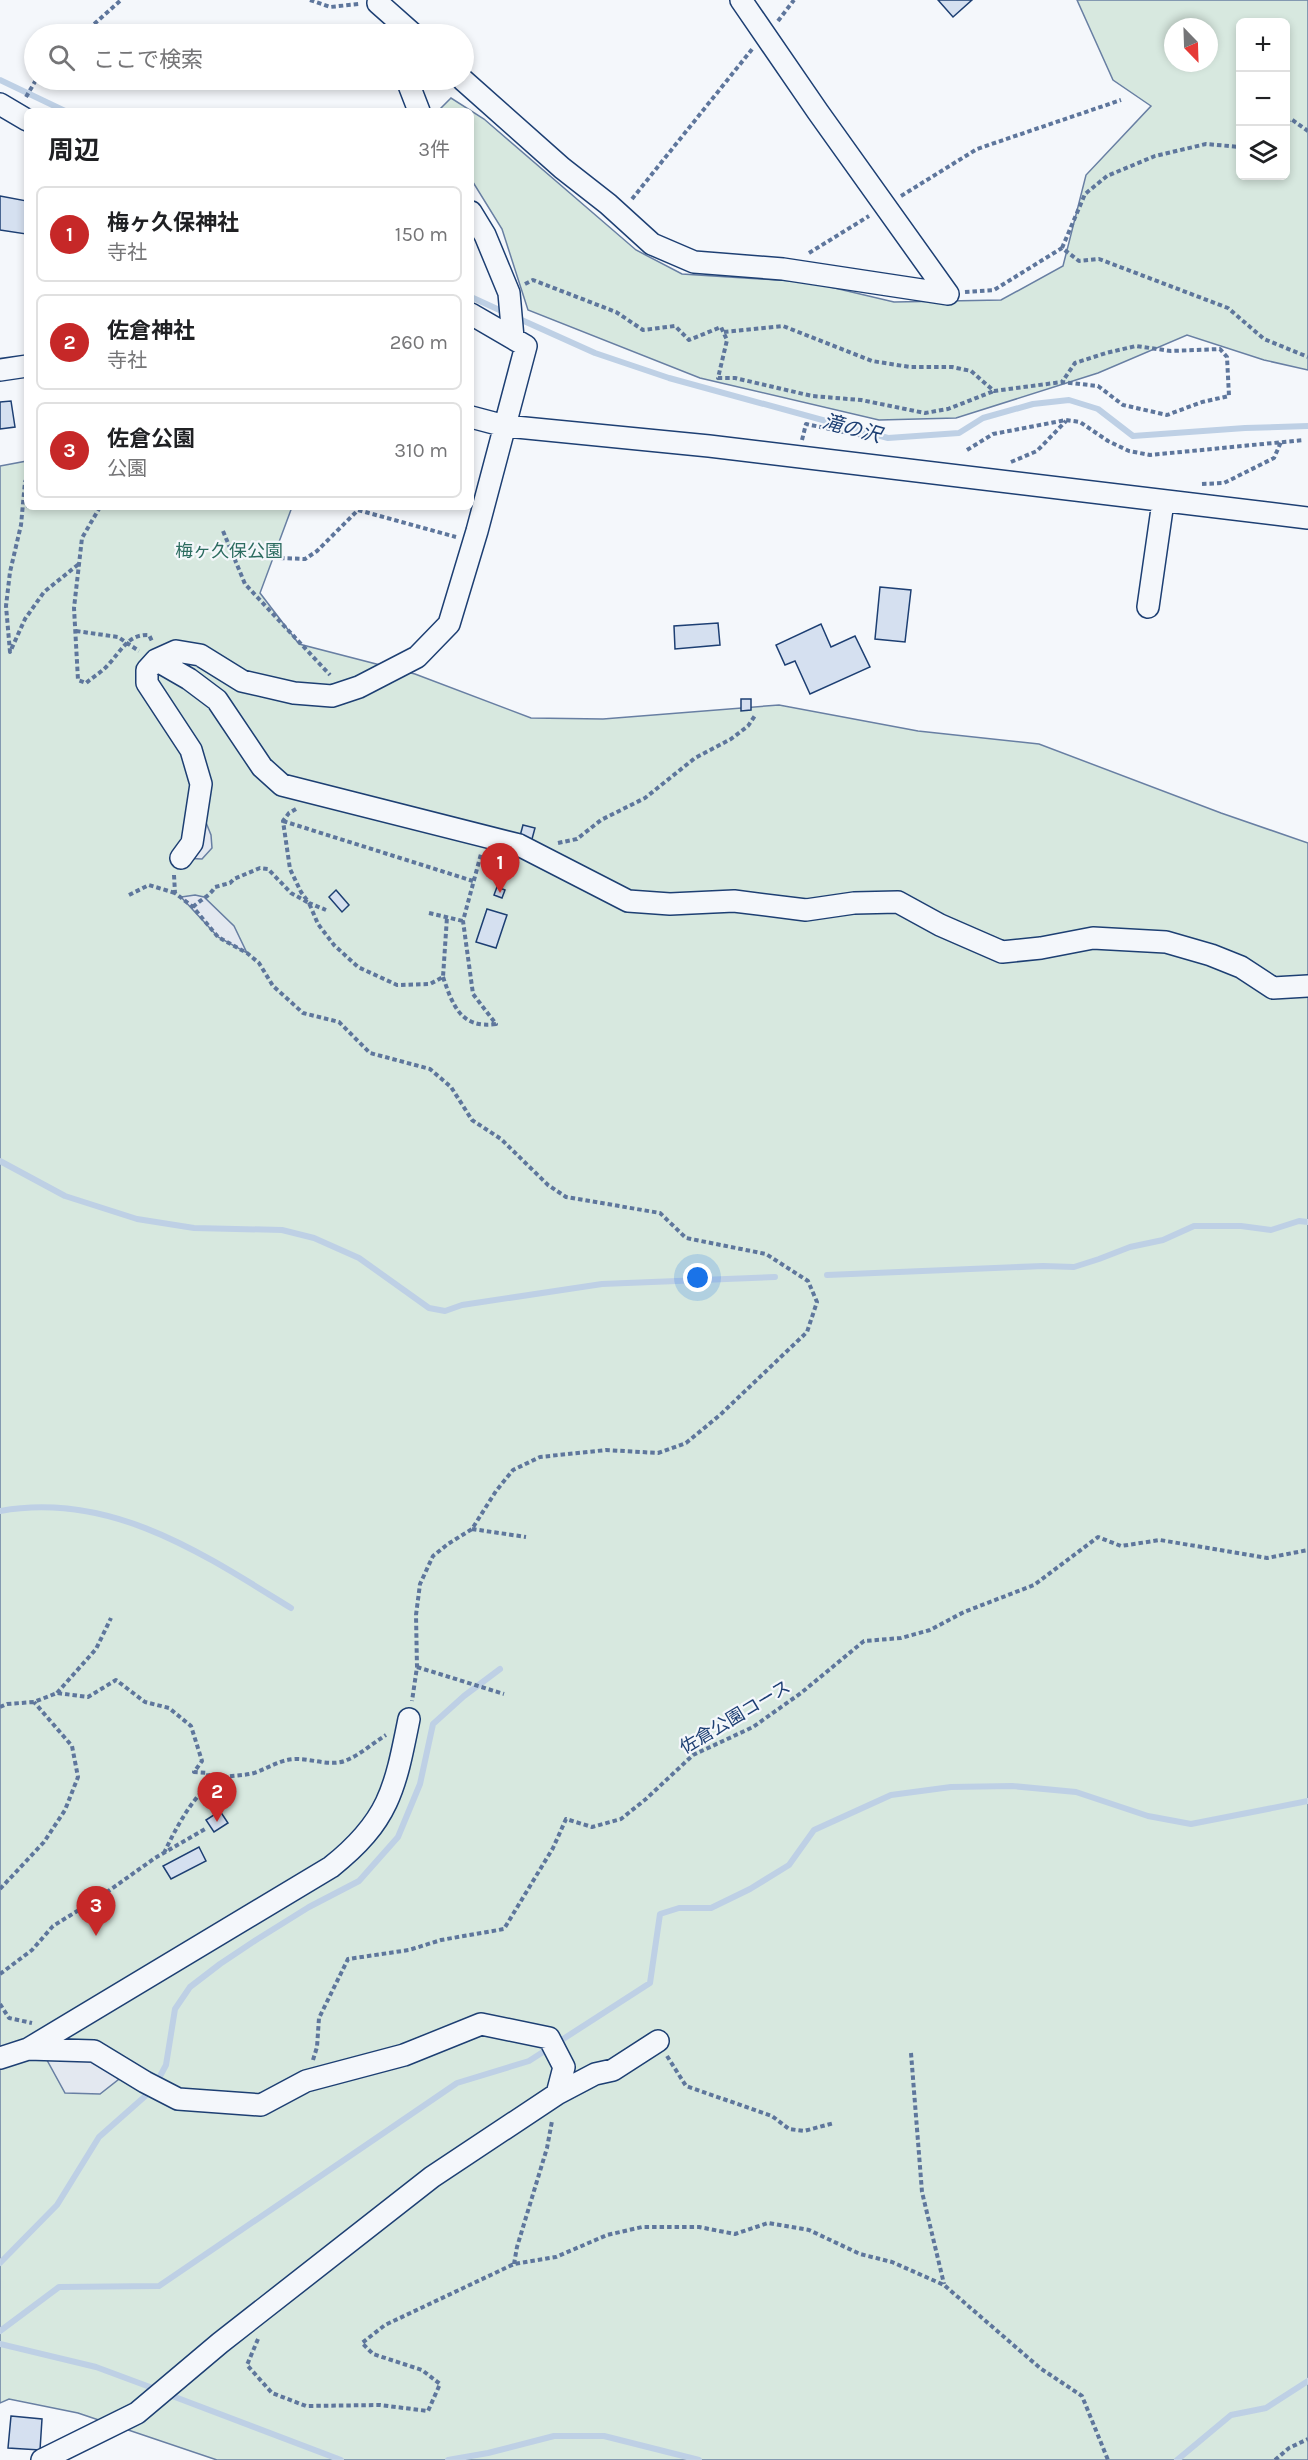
<!DOCTYPE html>
<html lang="ja">
<meta charset="utf-8">
<style>
:root{--surface:#fff;--page:#f2f2f2;--text:#202124;--muted:#757577;--line:#e0e0e0;--accent:#c62828}
body{margin:0;font-family:Karla,"Noto Sans JP",sans-serif;background:var(--page);color:var(--text)}
.controls{position:absolute;right:18px;top:18px;display:grid;overflow:hidden;border-radius:9px;box-shadow:0 3px 9px #0003}
.controls button{width:54px;height:54px;display:grid;place-items:center;padding:0;border:0;border-bottom:2px solid var(--line);background:var(--surface);color:var(--text);font:30px sans-serif}
.compass{position:absolute;left:1164px;top:18px;width:54px;height:54px;border-radius:50%;background:var(--surface);box-shadow:0 3px 9px #0003;rotate:157deg}
.you{position:absolute;left:698px;top:1278px;width:21px;height:21px;margin:-15px;border:4px solid #fff;border-radius:50%;background:#1a73e8;box-shadow:0 0 0 9px #1a73e833}
.badge{display:grid;place-items:center;width:39px;height:39px;border-radius:50%;background:var(--accent);color:#fff;font-size:20px;font-weight:700}
.pin{position:absolute;translate:-50% -50px;filter:drop-shadow(0 2px 3px #0008)}
.pin::after{content:'';position:absolute;top:32px;width:21px;height:18px;background:inherit;clip-path:polygon(0 0,100% 0,50% 100%)}
.list{margin:0;padding:0;list-style:none}
h2{display:flex;justify-content:space-between;align-items:center;height:78px;margin:0;padding:0 24px;font-size:26px}
h2 small{font-size:20px;font-weight:400;color:var(--muted)}
.list li{display:grid;grid-template-columns:39px 1fr auto;gap:18px;align-items:center;box-sizing:border-box;height:96px;margin:0 12px 12px;padding:0 12px;border:2px solid var(--line);border-radius:9px}
.list b{display:block;font-size:22px;white-space:nowrap}
.list p{margin:0;font-size:20px;white-space:nowrap;color:var(--muted)}
.list em{font-size:20px;font-style:normal;color:var(--muted)}
.icon{flex:none;width:33px;height:33px;fill:none;stroke:currentColor;stroke-width:2;stroke-linecap:round;stroke-linejoin:round}
.map{position:relative;flex:none;width:1308px;height:2460px;overflow:hidden}
.search{position:absolute;background:var(--surface);box-shadow:0 3px 9px #0003;left:24px;top:24px;width:450px;height:66px;display:flex;align-items:center;gap:15px;box-sizing:border-box;padding:0 21px;border-radius:33px;color:var(--muted);font-size:22px}
.panel{position:absolute;background:var(--surface);box-shadow:0 3px 9px #0003;left:24px;top:108px;width:450px;height:402px;border-radius:9px}
.map>svg:first-child{display:block}
.green{fill:#d7e8df;stroke:#687fa3;stroke-width:1.5;fill-rule:evenodd}
.parking{fill:#e3e8f0;stroke:#687fa3;stroke-width:1.5}
.lines{fill:none;stroke-linecap:round;stroke-linejoin:round}
.stream{stroke:#bed0e5;stroke-width:6}
.building{fill:#d5e0f0;stroke:#1d3f73;stroke-width:1.5}
.minor-casing{stroke:#1d3f73;stroke-width:24}
.path{stroke:#5e769c;stroke-width:4;stroke-dasharray:4.5 3;stroke-linecap:butt}
.minor{stroke:#f4f7fb;stroke-width:21}
.labels{text-anchor:middle;stroke-width:4.5;stroke-linejoin:round;paint-order:stroke}
.park-label{font-size:18px;fill:#2c6c60;stroke:#f4f7fb}
.street-label{font-size:18px;fill:#1d3f73;stroke:#f4f7fb}
.water-label{font-size:20px;font-style:italic;fill:#1d3f73;stroke:#f4f7fb}
</style>
<div class="map">
<svg width="1308" height="2460" viewBox="0 0 1308 2460">
<rect width="100%" height="100%" fill="#f4f7fb"/>
<!-- green -->
<path class="green" d="M1077,0H1308V370L1264,360L1187,335L1098,373L956,418L879,420L700,378L528,310L502,229L471,179V111H438L451,98L484,119L636,250L682,274L809,282L894,302L1001,300L1063,266L1086,175L1151,106L1113,80ZM1240,22H1286V176H1240ZM1173,27H1209V63H1173Z
M27,461V507H292L260,593L299,644L415,674L531,718L603,719L779,705L918,731L1039,744L1221,813L1308,843V2460H217L78,2413L9,2399L0,2403V466Z"/>
<!-- parking -->
<path class="parking" d="M205,820L211,835L212,848L202,859L181,858Z
M195,895L204,897L234,926L247,953L218,937L181,897Z
M42,2051H94L128,2072L100,2094L65,2093Z"/>
<g class="lines">
<!-- stream -->
<path class="stream" d="M0,80L65,111
M471,297L506,313
M515,317L595,353L669,378L888,438L959,433L983,418L1033,404L1069,400L1098,409L1133,436L1245,428L1308,426
M0,1161L65,1196L137,1219L194,1228L282,1230L314,1238L359,1258L429,1308L445,1311L462,1305L602,1284L775,1277
M827,1275L1043,1266L1074,1267L1099,1259L1130,1247L1163,1240L1194,1226H1241L1271,1230L1299,1221L1308,1222
M0,1511C110,1491 202,1553 291,1608
M158,2080L166,2065L175,2009L190,1987L220,1964L256,1940L309,1907L359,1881L398,1837L420,1784L433,1724L464,1696L500,1669
M0,2263L57,2205L99,2137L151,2091
M0,2331L59,2287L159,2286L457,2083L529,2061L650,1983L660,1914L679,1908H711L750,1889L789,1865L814,1830L891,1795L951,1787L1012,1786L1076,1792L1148,1816L1191,1824L1308,1801
M0,2344L96,2367L158,2390
M167,2394L341,2460
M448,2460L488,2453L554,2436H604L699,2460
M1177,2460L1231,2415L1266,2408L1308,2381"/>
</g>
<!-- building -->
<path class="building" d="M938,0H972L953,17Z
M0,196L27,201L26,234L0,230Z
M11,401L15,427L0,429V402Z
M880,587L911,590L905,642L875,639Z
M718,623L720,645L675,649L674,626Z
M821,624L831,647L855,636L870,667L810,694L795,661L785,665L776,645Z
M741,699H751V710L741,711Z
M523,825L535,828L532,839L520,836Z
M497,887L505,890L502,898L494,895Z
M336,890L349,905L342,912L329,897Z
M487,909L507,915L496,948L476,942Z
M220,1811L228,1823L214,1832L206,1820Z
M199,1847L206,1861L171,1879L163,1866Z
M11,2416L42,2419L40,2450L8,2448Z"/>
<g class="lines">
<defs>
<path id="minor" d="M741,0L818,112L948,294
M378,3L413,34
M407,80L419,111
M463,80L562,168L608,204L652,244L694,262L783,269L948,294
M0,104L27,120
M471,212L485,235L509,293L513,338
M0,370L27,366
M471,417L505,426L709,446L1308,518
M1148,607L1163,502
M156,660L189,679L217,700L262,767L282,785L519,845L628,901L670,904L734,901L806,910L854,903L898,902L940,925L1002,952L1041,948L1093,938L1166,942L1211,955L1241,967L1273,988L1308,986
M181,858L192,843L201,784L191,750L147,683V670L156,660L176,651L200,655L242,681L294,693L332,696L359,687L417,657L449,624L477,531L526,346L471,314
M28,2049L94,2051L145,2082L178,2099L261,2105L306,2081L404,2055L481,2024L549,2038L564,2067L557,2094
M0,2058L28,2049L331,1867C389,1821 395,1789 409,1719
M42,2460L137,2413L220,2343L432,2177L557,2094L595,2074L613,2070L658,2041"/>
</defs>
<!-- minor casing -->
<use href="#minor" class="minor-casing"/>
<!-- path -->
<path class="path" d="M310,0L330,7L359,4
M778,21L794,0
M83,34L121,0
M26,97L36,80
M1286,122L1291,119L1308,131
M901,196L977,149L1121,100
M632,199L753,48
M1062,248L1085,194L1107,176L1155,156L1206,144L1240,147
M809,253L869,216
M525,284L533,280L616,312L643,330L675,326L689,340L721,327L727,340L718,378H735L812,396L861,400L925,413L948,409L994,391
M965,292L994,290L1062,248L1079,261L1099,259L1228,308L1264,339L1308,357
M724,332L783,326L872,361L910,367H952L971,371L994,391L1062,382L1098,386L1123,405L1167,415L1202,402L1229,396L1227,357L1220,349L1171,351L1136,346L1106,353L1075,363L1062,382
M802,440L806,424L863,436
M967,450L993,434L1066,420L1080,422L1108,441L1129,451L1150,455L1304,440
M1011,462L1037,451L1066,421
M27,478L25,482L21,525L10,572L6,606L10,652L25,619L44,592L80,563
M1202,484L1224,483L1274,458L1281,442
M100,507L82,538L74,608L78,680L86,683C93,677 102,672 108,665C122,650 128,634 149,635L152,641
M223,531L245,584L330,675
M280,558L305,559L317,551L358,510L456,537
M76,631L118,637L139,651
M296,809L289,813L283,821L290,869L301,892L309,903L326,910
M283,821L473,881
M558,843L577,839L601,820L645,798L695,758L731,739L748,726L756,714
M174,875L175,893L193,907L218,937L247,953L259,963L273,986L303,1013L339,1022L370,1053L430,1069L451,1087L472,1120L501,1139L548,1185L566,1197L660,1213L686,1238L766,1254L808,1281L817,1302L807,1332L720,1415L686,1443L658,1453L606,1450L540,1457L513,1470L496,1491L472,1529L448,1544L433,1556L420,1584L416,1615L417,1667L412,1701
M129,895L149,885L175,893
M193,907C200,900 210,896 215,887L230,883L234,879L260,868L268,869L291,893L309,903L318,924L334,945L358,967L397,985L430,984L443,977L447,917
M429,913L463,921
M443,977C453,1006 461,1029 496,1024L473,994L463,921L481,854
M472,1529L526,1537
M417,1667L504,1694
M57,1693L96,1649L111,1618
M0,1707L7,1704L34,1702L57,1693L88,1697L116,1680L145,1702L169,1708L191,1726L202,1761L194,1772L208,1773L209,1784
M164,1853C175,1830 197,1786 222,1778C232,1775 243,1776 254,1773C269,1768 280,1759 297,1759C313,1759 332,1767 347,1760C361,1754 373,1743 386,1735
M0,1889L44,1842L65,1810L78,1777L72,1746L34,1702
M0,1974L32,1950L53,1926L100,1897L155,1858L205,1829
M0,2004L9,2018L32,2023
M911,2053L922,2192L944,2284
M667,2056L686,2086L772,2116L789,2129L804,2131L834,2123
M313,2060L317,2047L319,2018L348,1959L409,1950L441,1940L504,1929L553,1848L566,1819L592,1827L621,1819L646,1799L693,1755L753,1727L801,1693L864,1641L901,1638L930,1630L964,1612L1034,1585L1098,1537L1121,1546L1160,1540L1267,1558L1308,1550
M514,2264L517,2247L547,2148L552,2121
M258,2339L247,2365L272,2393L306,2406L380,2405L428,2411L440,2384L422,2370L373,2354L362,2343L385,2325L514,2264L556,2257L607,2235L642,2227H699L735,2234L768,2223L809,2230L860,2254L892,2262L944,2285L1040,2368L1082,2396L1108,2460
M1275,2460L1289,2448L1308,2439"/>
<!-- minor -->
<use href="#minor" class="minor"/>
</g>
<g class="labels">
<!-- park labels -->
<g class="park-label">
<text x="229" y="557">梅ヶ久保公園</text>
</g>
<!-- street labels -->
<g class="street-label">
<text transform="translate(735 1717) rotate(-31)" y="6">佐倉公園コース</text>
</g>
<!-- water labels -->
<g class="water-label">
<text transform="translate(852 428) rotate(15)" y="7">滝の沢</text>
</g>
</g>
</svg>
<div class="controls">
<button>+</button>
<button>−</button>
<button><svg class="icon" aria-label="layers" viewBox="0 0 24 24"><path d="M12 4l9 5-9 5-9-5zM3 14l9 5 9-5"/></svg></button>
</div>
<svg class="compass" viewBox="-18 -18 36 36"><path d="M0-13l5 13h-10z" fill="#e53935"/><path d="M0 13l5-13h-10z" fill="#757577"/></svg>
<div class="you"></div>
<div class="pin badge" style="left:500px;top:893px">1</div>
<div class="pin badge" style="left:217px;top:1822px">2</div>
<div class="pin badge" style="left:96px;top:1936px">3</div>
<div class="search"><svg class="icon" aria-label="search" viewBox="0 0 24 24"><circle cx="10" cy="10" r="6"/><path d="M15 15l6 6"/></svg>ここで検索</div>
<section class="panel">
<h2>周辺<small>3件</small></h2>
<ul class="list">
<li><span class="badge">1</span><div><b>梅ヶ久保神社</b><p>寺社</p></div><em>150 m</em></li>
<li><span class="badge">2</span><div><b>佐倉神社</b><p>寺社</p></div><em>260 m</em></li>
<li><span class="badge">3</span><div><b>佐倉公園</b><p>公園</p></div><em>310 m</em></li>
</ul>
</section>
</div>
